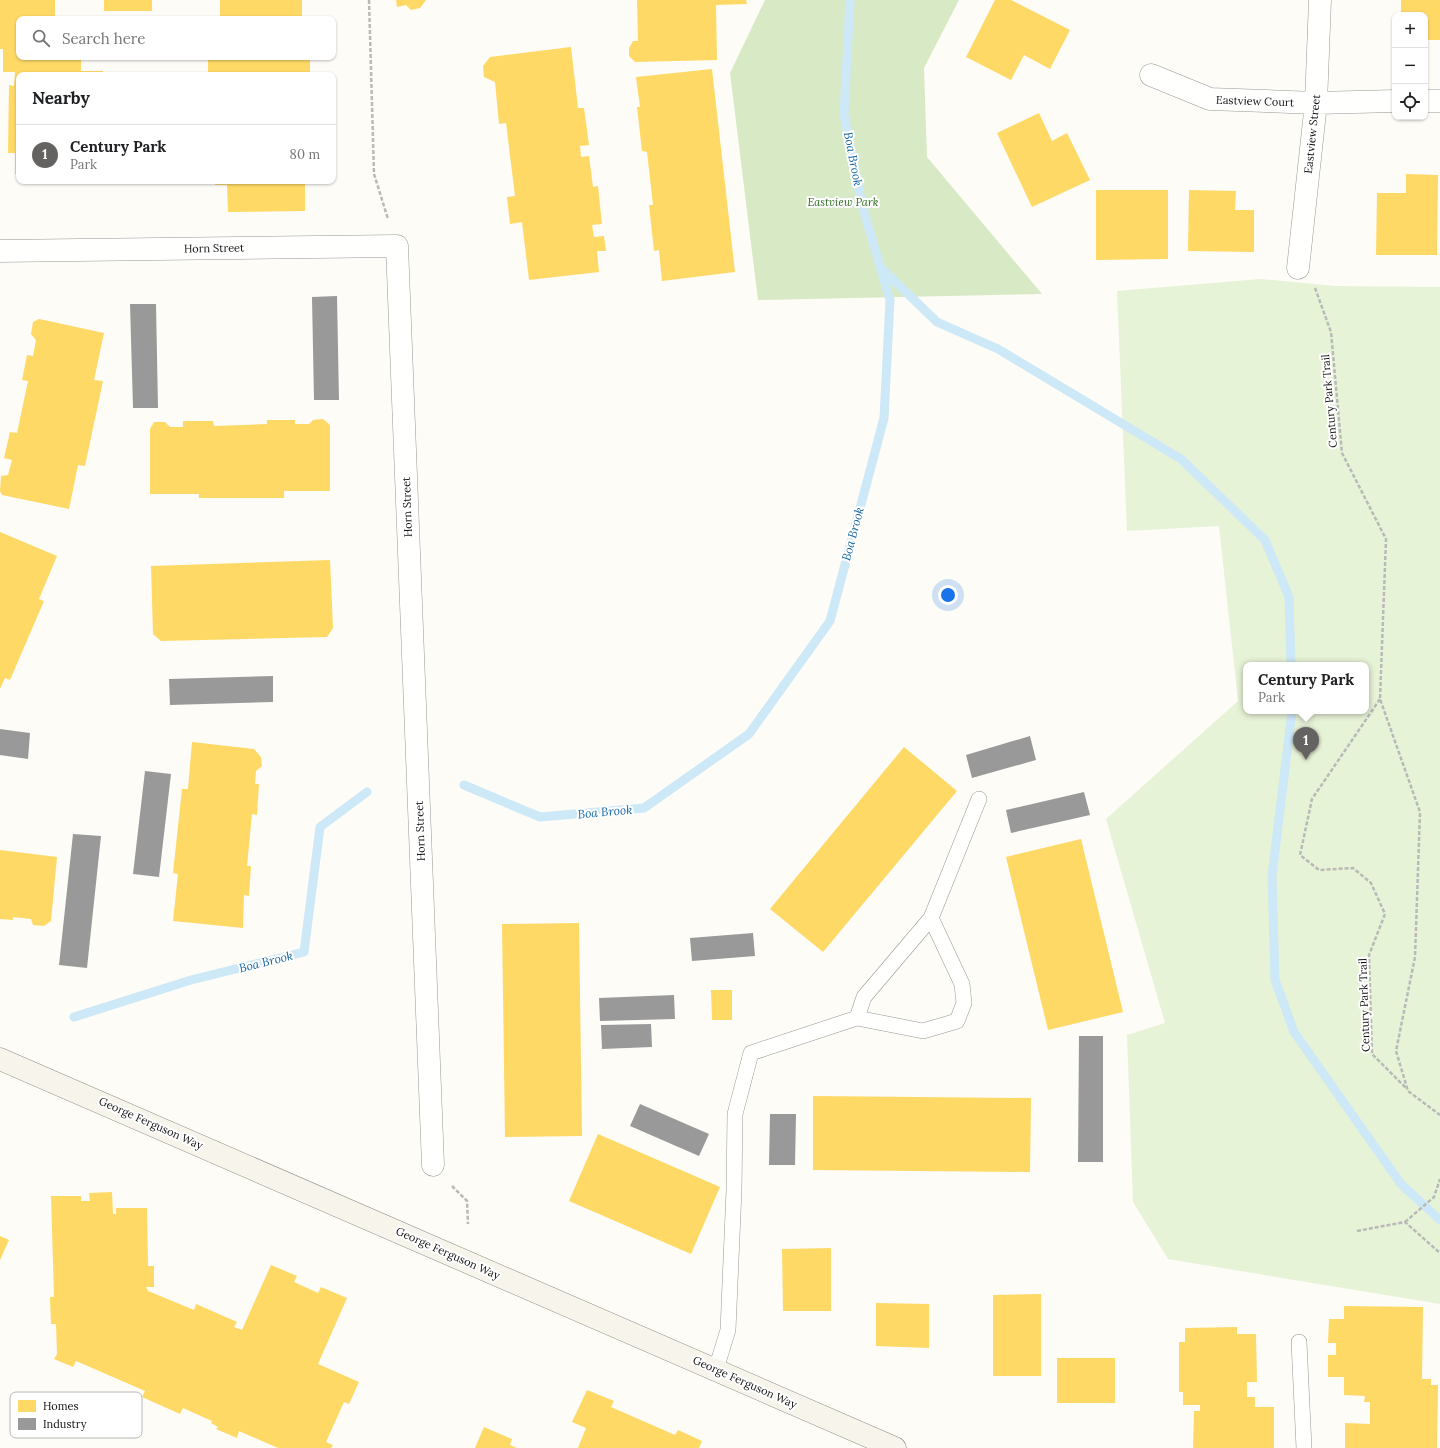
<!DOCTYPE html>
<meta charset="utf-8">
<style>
:root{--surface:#fff;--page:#f2f2f2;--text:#202124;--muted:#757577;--line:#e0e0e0;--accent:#646362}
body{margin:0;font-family:Lora,serif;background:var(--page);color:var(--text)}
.controls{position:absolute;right:12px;top:12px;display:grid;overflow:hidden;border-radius:8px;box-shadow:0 1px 3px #0004}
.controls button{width:36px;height:36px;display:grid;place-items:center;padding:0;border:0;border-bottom:1px solid var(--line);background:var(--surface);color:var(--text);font:20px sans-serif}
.you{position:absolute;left:948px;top:595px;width:14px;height:14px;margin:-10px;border:3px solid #fff;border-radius:50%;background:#1a73e8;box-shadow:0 0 0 6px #1a73e833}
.badge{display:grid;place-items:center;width:26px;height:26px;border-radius:50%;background:var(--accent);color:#fff;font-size:13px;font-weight:700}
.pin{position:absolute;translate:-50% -33px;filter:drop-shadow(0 1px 2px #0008)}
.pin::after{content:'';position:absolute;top:21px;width:14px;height:12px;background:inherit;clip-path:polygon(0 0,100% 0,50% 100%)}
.popup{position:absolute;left:1243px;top:662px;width:126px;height:52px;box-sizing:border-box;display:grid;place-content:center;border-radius:8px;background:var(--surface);filter:drop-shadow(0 1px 3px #0005);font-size:13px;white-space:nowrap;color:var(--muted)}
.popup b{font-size:15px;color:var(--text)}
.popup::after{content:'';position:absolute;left:50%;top:100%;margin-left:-8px;border:8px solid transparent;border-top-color:var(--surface)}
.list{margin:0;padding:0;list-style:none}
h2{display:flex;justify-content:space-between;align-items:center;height:52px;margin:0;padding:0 16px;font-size:17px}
h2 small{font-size:13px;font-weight:400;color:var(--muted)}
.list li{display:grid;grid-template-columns:26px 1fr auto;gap:12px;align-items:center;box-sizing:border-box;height:60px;padding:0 16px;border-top:1px solid var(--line)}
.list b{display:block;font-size:15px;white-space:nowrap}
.list p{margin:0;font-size:13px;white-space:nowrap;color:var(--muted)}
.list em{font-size:13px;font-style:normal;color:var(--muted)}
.icon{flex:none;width:22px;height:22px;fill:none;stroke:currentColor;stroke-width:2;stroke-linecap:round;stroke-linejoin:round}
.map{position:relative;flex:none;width:1440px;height:1448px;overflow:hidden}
.search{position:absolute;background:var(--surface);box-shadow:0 1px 3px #0004;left:16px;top:16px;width:320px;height:44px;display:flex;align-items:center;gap:10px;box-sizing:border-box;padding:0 14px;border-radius:8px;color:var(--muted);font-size:15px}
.panel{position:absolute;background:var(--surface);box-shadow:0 1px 3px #0004;left:16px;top:72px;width:320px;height:112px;border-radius:8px}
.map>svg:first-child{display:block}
.green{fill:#e7f3d7;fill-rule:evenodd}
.forest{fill:#d8eac5}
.homes{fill:#ffd966}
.industry{fill:#999}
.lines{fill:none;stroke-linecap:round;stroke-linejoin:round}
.stream{stroke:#cde8f7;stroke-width:9}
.service-casing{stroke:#979795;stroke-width:16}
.minor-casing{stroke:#979795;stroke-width:23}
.secondary-casing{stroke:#8e8d8b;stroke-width:23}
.path{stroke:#b9b9b8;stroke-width:2.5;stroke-dasharray:4 2;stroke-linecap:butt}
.service{stroke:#fffffe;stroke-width:15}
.minor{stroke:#fffffe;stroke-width:22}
.secondary{stroke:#f6f4eb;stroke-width:22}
.labels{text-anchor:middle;stroke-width:4;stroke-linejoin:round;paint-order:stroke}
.street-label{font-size:11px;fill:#111;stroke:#fff}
.park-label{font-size:11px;font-style:italic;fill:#2f6b1f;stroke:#fff}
.water-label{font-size:12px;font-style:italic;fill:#1768a6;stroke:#fff}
.key{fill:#fff;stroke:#b8b8b8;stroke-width:1}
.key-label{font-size:11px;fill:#111}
</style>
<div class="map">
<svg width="1440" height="1448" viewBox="0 0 1440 1448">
<rect width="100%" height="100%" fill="#fdfcf7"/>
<!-- green -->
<path class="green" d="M1261,279L1335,286L1440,287V1304L1168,1259L1133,1202L1127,1035L1165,1023L1106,819L1238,701L1219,526L1127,531L1117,291ZM1246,665H1366V711H1246Z"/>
<!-- forest -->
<path class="forest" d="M765,0H959L924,68L927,157L1042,294L758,300L730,73Z"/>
<!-- homes -->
<path class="homes" d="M0,0H55V19H19V57H81V71H103V75H19V174H15V153H8L9,85L14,86L15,72H3V49H0Z
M104,0H152V11H104Z
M220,0H302V19H235V17H220Z
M396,0H426L420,8L411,10L406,5L397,7Z
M637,0H746L747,4L716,5L717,60L635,62L629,56V48L633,41H638Z
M995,0H1011L1070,30L1050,69L1024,55L1011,80L966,57Z
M1401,0H1440V40H1425V15H1401Z
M571,47L578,108H584L589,145L580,146L581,157L589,156L593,187L598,186L602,224L592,225L594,237L604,236L606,251H597L599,272L529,280L522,222L510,224L507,197L515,196L506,123L499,124L495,82L484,77L483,66L490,57Z
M208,57H310V75H208Z
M712,69L735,272L662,281L659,250L654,251L649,205H653L647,152L642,151L637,107H640L636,77Z
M1039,113L1052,141L1067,133L1090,180L1032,207L997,133Z
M1406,174L1438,175L1437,255H1376L1377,193H1406Z
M215,181H305V211L228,212L227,185H215Z
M1096,190H1168V259L1096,260Z
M1189,190L1236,191L1235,210H1254V252L1188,251Z
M39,319L104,333L94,380L103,381L85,466L78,465L69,509L2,495L0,491L1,476L8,475L12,460L4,458L10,432L17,433L28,381L22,380L27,355L33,356L36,340L31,334L33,322Z
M323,419L330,425V491H284V498H199V494H150V429L154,422H165L170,427H183V421H213L214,426L267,424V420H295V424H309L313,420Z
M0,532L57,556L39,599L44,601L10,680L5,678L0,689Z
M330,560L333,628L327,637L161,641L153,634L151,566Z
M192,742L254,749L261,757L262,766L256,771L255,784H259L257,815L252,814L247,866H251L249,896L244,895L243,928L173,921L178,874L173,873L182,789H188Z
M904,747L957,791L823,952L770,909Z
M1081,839L1123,1012L1048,1030L1006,857Z
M0,850L57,857L51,921L44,926L33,925L31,919L13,917V920L0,919Z
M579,923L582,1136L505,1137L502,924Z
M711,990H732V1020H712Z
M813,1096L1031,1098L1030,1172L813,1170Z
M598,1134L720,1187L691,1254L569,1201Z
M112,1192L113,1214H116V1208H147L148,1266H154V1287H146L148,1291L194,1310L196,1304L237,1322L234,1327L242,1330L271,1265L297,1276L294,1282L318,1293L321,1287L347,1298L318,1364L359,1382L349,1404L344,1402L326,1442L333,1445L331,1448H278L239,1431L237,1438L216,1429L218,1427L211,1423L212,1421L183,1408L180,1414L142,1397L145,1391L76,1361L73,1367L54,1359L57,1354L56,1324H51L50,1297H54L51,1196H81V1201H90L89,1193Z
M0,1236L9,1240L0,1260Z
M831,1248V1311H783L782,1249Z
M1041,1294V1376H993V1295Z
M876,1303L929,1304V1348L876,1346Z
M1344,1306L1423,1307L1422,1379H1431V1385H1438L1437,1448H1345V1423L1370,1424V1402H1364L1365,1396L1344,1395V1377H1328V1355H1336V1343H1328L1329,1319H1344Z
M1237,1327V1334H1256L1257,1382H1247V1397H1255V1407H1274V1448H1193L1194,1411H1200V1405H1183V1392H1179V1342H1185V1328Z
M1057,1358H1115V1403H1057Z
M587,1390L614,1401L611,1407L675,1435L678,1430L702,1441L699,1448H578L586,1428L572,1422Z
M484,1427L512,1439L510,1445L517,1448H475Z"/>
<!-- industry -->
<path class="industry" d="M337,296L339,400H314L312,297Z
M130,304H156L158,408H133Z
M273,676V702L170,705L169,679Z
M0,729L30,733L28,759L0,755Z
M1030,736L1036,760L972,778L966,755Z
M145,771L171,774L159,877L133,874Z
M1084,792L1090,815L1011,833L1006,810Z
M73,834L101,836L87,968L59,965Z
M753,933L755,956L692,961L690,938Z
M674,995L675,1019L600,1021L599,998Z
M651,1024L652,1047L602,1049L601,1025Z
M1079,1036H1103V1162H1078Z
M640,1104L709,1134L699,1156L630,1126Z
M770,1114H796L795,1165H769Z"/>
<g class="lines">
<!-- stream -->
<path class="stream" d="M880,267L937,322L998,349L1181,459L1265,540L1289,597L1291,665
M1292,711L1272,876L1275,980L1294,1032L1401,1184L1440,1220
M464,785L540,817L644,808L749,734L830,621L884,418L890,300L862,205L844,115L850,0
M74,1017L191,980L304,952L320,827L367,792"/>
<defs>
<path id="service" d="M857,1018L864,997L931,918L979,799
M1299,1342L1304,1448
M716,1369L728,1330L734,1190L735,1114L751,1053L857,1018L923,1031L957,1021L964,1003L962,984L931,918"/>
<path id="minor" d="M1151,75L1210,99L1316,103L1395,101
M1425,101H1440
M0,251L397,246L433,1165
M1298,268L1316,103L1320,0"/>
<path id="secondary" d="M0,1059L895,1448"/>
</defs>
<!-- service casing -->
<use href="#service" class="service-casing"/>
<!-- minor casing -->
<use href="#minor" class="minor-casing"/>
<!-- secondary casing -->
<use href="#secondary" class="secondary-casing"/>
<!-- path -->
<path class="path" d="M369,0L374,174L388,219
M1315,288L1331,332L1342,453L1386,539L1380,699L1420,812L1415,957L1396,1051L1408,1091L1440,1115
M1380,699L1312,799L1300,855L1319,870L1353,868L1371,883L1385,914L1369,955L1372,1054L1407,1089
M452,1186L467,1201L468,1224
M1405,1222L1434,1197L1440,1179
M1357,1231L1405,1222L1440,1253"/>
<!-- service -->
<use href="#service" class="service"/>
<!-- minor -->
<use href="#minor" class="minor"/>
<!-- secondary -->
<use href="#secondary" class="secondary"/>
</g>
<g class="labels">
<!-- street labels -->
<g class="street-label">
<text transform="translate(1255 101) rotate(2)" y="4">Eastview Court</text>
<text transform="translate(1312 134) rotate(-84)" y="4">Eastview Street</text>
<text transform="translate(214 248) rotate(-1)" y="4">Horn Street</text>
<text transform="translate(1329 401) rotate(-95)" y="4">Century Park Trail</text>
<text transform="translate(407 507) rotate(-92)" y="4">Horn Street</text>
<text transform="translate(420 831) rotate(-92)" y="4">Horn Street</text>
<text transform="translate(1364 1005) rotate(-92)" y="4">Century Park Trail</text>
<text transform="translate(151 1123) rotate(24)" y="4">George Ferguson Way</text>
<text transform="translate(448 1253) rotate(24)" y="4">George Ferguson Way</text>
<text transform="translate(745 1382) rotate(24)" y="4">George Ferguson Way</text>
</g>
<!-- park labels -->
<g class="park-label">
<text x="843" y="206">Eastview Park</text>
</g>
<!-- water labels -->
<g class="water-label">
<text transform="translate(853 159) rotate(79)" y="4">Boa Brook</text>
<text transform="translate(853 534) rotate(-75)" y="4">Boa Brook</text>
<text transform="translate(605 812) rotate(-5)" y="4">Boa Brook</text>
<text transform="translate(266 962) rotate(-14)" y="4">Boa Brook</text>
</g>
</g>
<!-- legend -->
<rect x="10" y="1392" width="132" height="46" rx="6" class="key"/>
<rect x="18" y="1400" width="18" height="12" fill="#ffd966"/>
<rect x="18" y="1418" width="18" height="12" fill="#999"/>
<g class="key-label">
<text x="43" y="1410">Homes</text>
<text x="43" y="1428">Industry</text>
</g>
</svg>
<div class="controls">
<button>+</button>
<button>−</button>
<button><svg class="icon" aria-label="locate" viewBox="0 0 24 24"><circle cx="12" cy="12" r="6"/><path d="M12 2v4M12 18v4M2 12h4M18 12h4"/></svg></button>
</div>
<div class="you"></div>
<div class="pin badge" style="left:1306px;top:760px">1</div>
<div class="popup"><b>Century Park</b>Park</div>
<div class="search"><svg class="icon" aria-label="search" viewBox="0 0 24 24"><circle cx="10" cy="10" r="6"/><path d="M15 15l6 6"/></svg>Search here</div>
<section class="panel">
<h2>Nearby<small></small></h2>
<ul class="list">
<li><span class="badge">1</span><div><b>Century Park</b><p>Park</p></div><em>80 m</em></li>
</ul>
</section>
</div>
